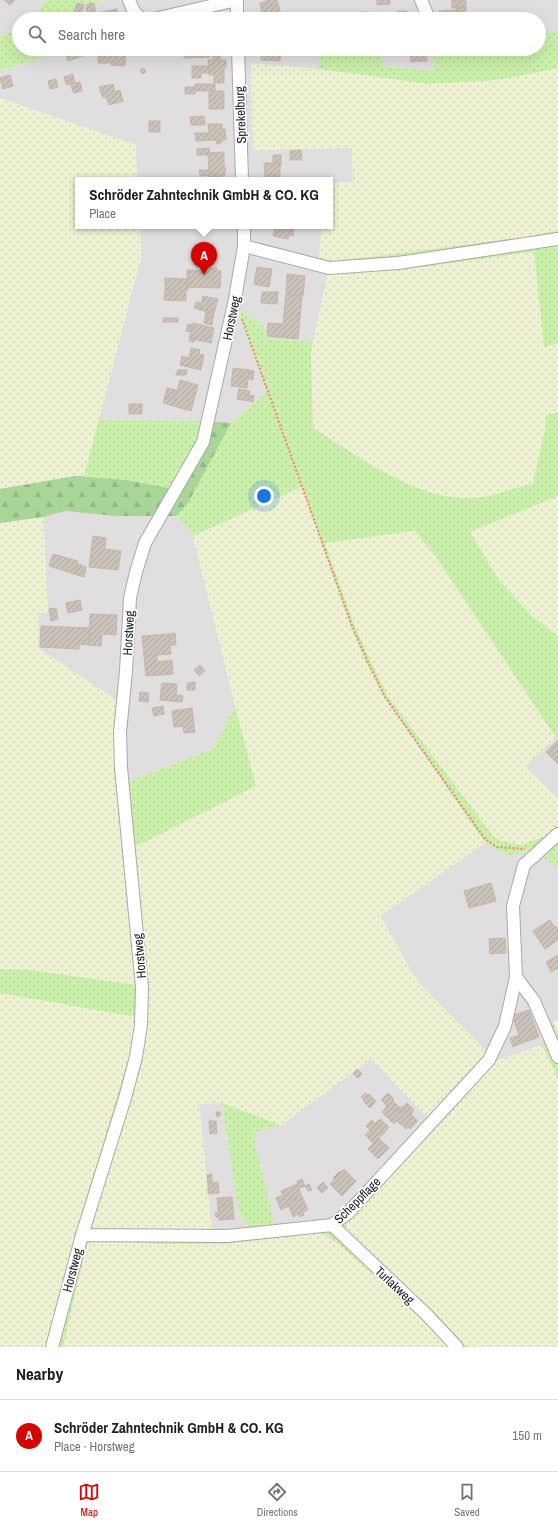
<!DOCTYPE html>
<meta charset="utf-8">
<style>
:root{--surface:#fff;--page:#f6f6f6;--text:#202124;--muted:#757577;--line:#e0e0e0;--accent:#d30500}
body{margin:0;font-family:"Archivo Narrow",sans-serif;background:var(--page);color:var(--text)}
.you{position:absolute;left:264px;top:496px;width:14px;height:14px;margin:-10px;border:3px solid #fff;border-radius:50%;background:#1a73e8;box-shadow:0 0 0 6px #1a73e833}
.badge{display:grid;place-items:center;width:26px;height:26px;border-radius:50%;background:var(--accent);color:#fff;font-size:13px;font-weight:700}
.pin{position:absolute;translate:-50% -33px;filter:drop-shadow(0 1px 2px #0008)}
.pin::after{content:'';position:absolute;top:21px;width:14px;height:12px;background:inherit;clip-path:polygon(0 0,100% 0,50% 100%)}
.popup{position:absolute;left:75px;top:177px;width:258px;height:52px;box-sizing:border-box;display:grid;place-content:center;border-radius:0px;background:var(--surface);filter:drop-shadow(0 1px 3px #0005);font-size:13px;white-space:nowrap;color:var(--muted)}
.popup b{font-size:15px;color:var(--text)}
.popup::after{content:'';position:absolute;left:50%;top:100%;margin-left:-8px;border:8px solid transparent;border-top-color:var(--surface)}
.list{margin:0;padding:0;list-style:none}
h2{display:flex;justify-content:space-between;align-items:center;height:52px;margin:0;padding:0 16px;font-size:17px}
h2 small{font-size:13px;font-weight:400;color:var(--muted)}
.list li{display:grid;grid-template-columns:26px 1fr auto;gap:12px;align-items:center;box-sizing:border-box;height:72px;padding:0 16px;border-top:1px solid var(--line)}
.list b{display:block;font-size:15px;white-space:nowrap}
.list p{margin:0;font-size:13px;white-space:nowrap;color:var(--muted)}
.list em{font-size:13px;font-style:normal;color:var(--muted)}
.icon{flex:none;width:22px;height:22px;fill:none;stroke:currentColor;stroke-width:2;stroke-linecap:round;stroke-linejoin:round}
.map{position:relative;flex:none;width:558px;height:1347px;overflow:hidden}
.search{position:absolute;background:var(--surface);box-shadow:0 4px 16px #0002;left:12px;right:12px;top:12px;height:44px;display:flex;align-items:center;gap:10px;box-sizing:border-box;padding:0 14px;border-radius:22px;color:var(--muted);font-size:15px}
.sheet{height:124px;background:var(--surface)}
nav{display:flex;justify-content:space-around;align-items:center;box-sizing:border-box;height:56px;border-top:1px solid var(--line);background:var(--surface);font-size:11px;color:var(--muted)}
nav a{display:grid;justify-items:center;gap:2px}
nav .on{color:var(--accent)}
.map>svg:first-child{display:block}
.residential{fill:#e0dede}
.farmland{fill:url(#farmland-dots)}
.grass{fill:url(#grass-dots)}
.forest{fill:url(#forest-firs)}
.building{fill:url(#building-hatch);stroke:#c6b6a8}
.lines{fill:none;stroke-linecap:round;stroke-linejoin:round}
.minor-casing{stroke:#a9a9a9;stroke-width:14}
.path{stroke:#ff7f6c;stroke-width:2;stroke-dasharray:2 2;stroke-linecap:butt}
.minor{stroke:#fff;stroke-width:12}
.labels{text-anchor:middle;stroke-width:3.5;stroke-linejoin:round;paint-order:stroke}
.street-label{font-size:13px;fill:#222;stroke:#fff}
</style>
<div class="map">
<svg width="558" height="1347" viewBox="0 0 558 1347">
<defs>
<pattern id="farmland-dots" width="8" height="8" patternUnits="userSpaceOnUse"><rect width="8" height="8" fill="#eff2d2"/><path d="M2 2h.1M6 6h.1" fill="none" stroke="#cdcfb4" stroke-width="1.8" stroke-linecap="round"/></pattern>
<pattern id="grass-dots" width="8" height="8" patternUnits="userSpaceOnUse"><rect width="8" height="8" fill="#cbf0ab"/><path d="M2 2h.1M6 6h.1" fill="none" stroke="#aece93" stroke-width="1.8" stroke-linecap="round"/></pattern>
<pattern id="forest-firs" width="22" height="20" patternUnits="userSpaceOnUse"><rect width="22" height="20" fill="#a9d599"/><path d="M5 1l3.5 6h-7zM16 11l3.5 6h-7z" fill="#91b784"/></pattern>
<pattern id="building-hatch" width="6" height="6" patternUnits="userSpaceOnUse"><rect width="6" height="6" fill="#cbc2ba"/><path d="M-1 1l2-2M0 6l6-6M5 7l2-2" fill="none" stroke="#aea6a0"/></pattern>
</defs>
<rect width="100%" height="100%" fill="#f2efe8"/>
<!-- residential -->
<path class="residential" d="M0,0H46L34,19H19V30L0,36Z
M106,0H558V31L539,34V19H87L84,4Z
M70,49H319V69L252,64L253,150L352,147L353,182L330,183V180H137L135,145L0,98V71Z
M381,49H433L434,71L382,66Z
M140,226H322L318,270L328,273L313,342L264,338L241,309L240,317L267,392L231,423L205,421L99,419L141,257Z
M65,511L116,516H176L193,536L235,705L214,748L126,783L38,648L39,613L48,611L43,517Z
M558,736V799L525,767Z
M485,843L507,856L536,850L558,869V1020L547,1024L553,1039L542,1045L495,1061L417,981L380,916Z
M371,1059L428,1118L345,1209L324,1221L275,1227L253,1134L281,1125Z
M222,1103L238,1210L249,1228L212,1233L199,1104Z"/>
<!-- farmland -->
<path class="farmland" d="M251,63L319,69L428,84L487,81L515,77L558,68V230L526,237L337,261L320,258L322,226H330V183L353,182L352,148L253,150Z
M0,98L136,145L137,180H78V226H140L141,257L84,477L75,476L0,489Z
M535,252L544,346L558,343V412L546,415L545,429L533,483L500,493L468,499L441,496L415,487L393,477L313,428L311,353L328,273L401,270Z
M302,487L351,628L365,661L384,697L407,733L485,843L380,916L417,981L487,1052L478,1065L428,1118L371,1059L281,1125L222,1103L199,1104L212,1233L98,1228L93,1227L91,1222L139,1058L133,848L256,786L193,536Z
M558,496V636L533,617L499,580L469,532Z
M43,517L48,612L39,613L38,648L118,701L138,985L29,970L0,969V523Z
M414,531L434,554L556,738L525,767L558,799V824L546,836L521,845L502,841L494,837L388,696L369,658L354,624L325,543Z
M0,993L137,1017L133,1043L104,1141L49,1347H0Z
M542,1045L558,1080V1347H467L433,1310L346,1233V1225L495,1061Z
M321,1233L337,1243L401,1299L449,1347H63L87,1244L96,1240L162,1244H226Z"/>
<!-- grass -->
<path class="grass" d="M46,0H106L84,4L87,19H34Z
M19,30V49H70L0,71V36Z
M558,31V68L515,77L487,81L428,84L319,69V49H381L382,66L434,71L433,49H448L449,52L467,51V49H539V34Z
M558,230V343L544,347L534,252L401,270L328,273L318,270L320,258L337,261L526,237Z
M241,309L264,327L265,338L313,342L311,353L313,428C356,454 415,499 467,498C488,498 512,489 533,483L545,429L546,415L558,412V496L470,532L499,580L533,617L558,636V736L556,738L434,554L414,531L325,543L354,624L369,658L388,696L494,837L502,841L521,845L546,836L558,824V869L536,850L507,856L485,843L384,697L365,661L351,628L302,487L193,536L176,516H116L65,511L43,517L0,523V489L75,476H84L99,419L205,421L231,423L267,392L240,317Z
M235,705L256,786L133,848L146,988L91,1222L93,1227L98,1228L212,1233L249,1228L238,1210L222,1103L281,1125L253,1134L275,1226L324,1221L345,1209L478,1065L487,1052L495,1061L346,1225V1233L433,1310L467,1347H449L401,1299L337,1243L321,1233L226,1244H162L96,1240L87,1244L63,1347H49L80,1219L133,1043L136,1017L0,993V969L29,970L138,985L126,783L214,748Z
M553,1022L558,1034V1080L542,1045L553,1039L546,1024Z"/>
<!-- forest -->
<path class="forest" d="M205,421L231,423L188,503L176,516H116L65,511L43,517L0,523V489L75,476L126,480L173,489L199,442Z"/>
<!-- building -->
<path class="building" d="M4,0H15L10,5Z
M270,0H277L281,14L268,17L269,19H256L255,14L262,12L260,3Z
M377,0H390V4L377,5Z
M451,0H465V1L452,2Z
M466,1V7L452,8V2Z
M77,3L84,5L81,14L75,12Z
M94,3L96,14L87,16L86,5Z
M466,7V11L457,12L456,8Z
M117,9L119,19H103L101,12Z
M457,10V19H440L439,11Z
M397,11H407L408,16L397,17Z
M361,12H369V18L361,19Z
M386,13H396V19H387Z
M421,17V19H408V18Z
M72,49H84L86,55L68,61L65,51Z
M101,49H126L125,66L111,65V63H100Z
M137,49H148V52H137Z
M262,49H300L299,55L281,54L280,61L261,60Z
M390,49H403V51L390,52Z
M410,49H426L427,61L411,62Z
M184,51H210V57L184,58Z
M98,53H101L100,63H98Z
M213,56H220V60H226V68H224V83H214V75H209L208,60H213Z
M192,66H208L209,73H201V78H192Z
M144,68L146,72L142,74L140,70Z
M73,74L74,79L65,81L64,77Z
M10,75L13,86L3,89L0,78Z
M56,79L58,87L50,89L48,81Z
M74,79L75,83L67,85L65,81Z
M80,82L81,86L72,89L71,84Z
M113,84L115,92L120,90L123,101L109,105L106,97L103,98L99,87Z
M195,84H215V91H195Z
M81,86L82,91L74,93L72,89Z
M185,87H195V94H185Z
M209,91H224V109H209Z
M204,116L205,125H191L190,117Z
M149,121H160V132H149Z
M208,124H222V129H225L226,140H223L221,143L217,144L216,140L196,141L195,133H209Z
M210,148L208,155H197V149Z
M301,150L302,160H290V151Z
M224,152V167L226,168L224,176L209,177L208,153Z
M273,155H281V166H280V163H273Z
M264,163H280V177H265Z
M199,170H209V175L200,176Z
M275,226H290L288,239L273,236Z
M290,228L294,229L293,236L288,235Z
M257,267L272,269L269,287L254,284Z
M206,268H217V271H221L220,288L187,287V270L206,271Z
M287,274L305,276L303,296L286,294Z
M165,278L187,279L188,290H165Z
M165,290H186V301L164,300Z
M262,292H278L277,304L261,303Z
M286,294L302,296L298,339L267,336L268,323L283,324Z
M203,296L218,299L214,313L200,310Z
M196,302L201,303L200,310L194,308Z
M206,311L214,313L213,318H205Z
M163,318H178V322H163Z
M205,318H213L212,325L204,323Z
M193,323L214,328L211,343L189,338Z
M188,324L192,325L191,332L186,331Z
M190,338L195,339L194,342L189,341Z
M191,348L200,350L199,354L204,355L201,370L180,365L182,356L189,358Z
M233,368L249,370L247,388L231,386Z
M178,370H187L186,375H176Z
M249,370L254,371L253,380L248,379Z
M180,380L198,385L191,411L163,403L165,396L175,399Z
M167,388L177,390L175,399L165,397Z
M239,389L250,391L249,395L254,396L253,402L237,399Z
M129,404H142V414H129Z
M93,536L106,538L105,549L121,551L118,570L89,567Z
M53,554L78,561L74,574L49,566Z
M78,564L86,567L84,577L74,574Z
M80,600L82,610L68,613L66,603Z
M56,608L58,619L51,621L49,609Z
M90,614L117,615L116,635L102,634L101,646L89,645Z
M41,626L90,628L89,645L79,644V649L40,647Z
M175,633L176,645H170L169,634Z
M169,634L171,654L157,655V662L172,660L173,674L146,676L142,636Z
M200,665L205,671L199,676L194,670Z
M195,682V690H187V683Z
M162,683L177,684L176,695L183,696L182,702L160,700Z
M140,692L149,693L148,702L139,701Z
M163,706L164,714L154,716L152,708Z
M192,708L195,732L184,733L183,726L174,727L172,711Z
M558,740V764L546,752Z
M491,883L496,901L469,908L464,891Z
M550,920L556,928L558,927V940L545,949L533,931Z
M505,938L506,953L490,954L489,939Z
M558,955V968L551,972L546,962Z
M529,1010L539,1037L522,1043L512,1016Z
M519,1035L522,1043L513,1047L510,1038Z
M357,1069L362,1074L358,1078L353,1074Z
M365,1093L368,1095L364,1100L361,1097Z
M388,1093L394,1099L392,1100L400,1108L398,1110L400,1113L405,1108L403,1107L407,1103L414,1110L411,1114L418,1121L410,1129L408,1127L406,1129L397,1121L394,1124L382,1112L387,1106L381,1100Z
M369,1094L376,1101L370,1108L363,1101Z
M402,1106L405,1108L400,1113L398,1110Z
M216,1112H220V1116L217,1117Z
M380,1119L389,1127L385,1132L376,1123Z
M372,1120L378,1126L372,1132L366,1126Z
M209,1121H216L217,1133L210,1134Z
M378,1126L385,1132L373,1143L365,1135L370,1130L372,1132Z
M379,1138L389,1148L378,1159L368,1149Z
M344,1169L356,1181L342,1196L330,1184Z
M340,1171L341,1172L334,1179L333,1178Z
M212,1174V1182L208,1183L207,1175Z
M302,1179L305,1186L299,1188L297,1181Z
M218,1182L219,1193L208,1194V1183Z
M323,1182L328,1188L322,1193L317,1188Z
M297,1184L301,1194L286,1201L281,1191Z
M309,1184L312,1190L308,1191L305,1186Z
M301,1194L308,1210L303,1212L304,1215L300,1217L298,1214L293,1217L287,1201Z
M283,1195L289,1206L281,1210L276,1198Z
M232,1197L233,1206L218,1207L217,1198Z
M233,1206L234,1219L219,1220V1217H216L215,1213H218V1207Z"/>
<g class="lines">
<defs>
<path id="minor" d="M129,0C132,8 135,17 144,19
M237,0V19
M421,0L429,19
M154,19L237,0
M238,49L242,180
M244,246L329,268L398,263L558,239
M516,977L534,1001L558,1057
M332,1225L426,1314L457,1347
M82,1235L227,1236L332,1225L348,1213L489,1060L505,1026L516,977L513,906L524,865L558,834
M52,1347L82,1235L125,1098L136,1057L141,1025L142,987L121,768L120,732L126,671L130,598L136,572L145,543L203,442L235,299L244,246V226"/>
</defs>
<!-- minor casing -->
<use href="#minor" class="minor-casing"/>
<!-- path -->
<path class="path" d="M242,319L351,623L367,660L385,697L485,839L497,847L525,849"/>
<!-- minor -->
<use href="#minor" class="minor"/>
</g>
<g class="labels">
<!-- street labels -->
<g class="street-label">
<text transform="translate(240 115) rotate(-92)" y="5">Sprekelburg</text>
<text transform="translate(231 318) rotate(-78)" y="5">Horstweg</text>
<text transform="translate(128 633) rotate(-87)" y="5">Horstweg</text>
<text transform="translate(139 956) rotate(-95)" y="5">Horstweg</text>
<text transform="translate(357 1200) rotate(-45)" y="5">Scheppflage</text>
<text transform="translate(72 1270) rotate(-75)" y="5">Horstweg</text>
<text transform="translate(395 1285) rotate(43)" y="5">Turlakweg</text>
</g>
</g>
</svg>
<div class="you"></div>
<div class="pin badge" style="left:204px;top:275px">A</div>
<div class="popup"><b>Schröder Zahntechnik GmbH &amp; CO. KG</b>Place</div>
<div class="search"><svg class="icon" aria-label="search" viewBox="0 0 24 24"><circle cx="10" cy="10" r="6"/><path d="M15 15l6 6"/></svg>Search here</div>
</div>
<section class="sheet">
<h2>Nearby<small></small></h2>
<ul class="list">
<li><span class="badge">A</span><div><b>Schröder Zahntechnik GmbH &amp; CO. KG</b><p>Place · Horstweg</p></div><em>150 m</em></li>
</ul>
</section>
<nav>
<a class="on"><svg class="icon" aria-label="map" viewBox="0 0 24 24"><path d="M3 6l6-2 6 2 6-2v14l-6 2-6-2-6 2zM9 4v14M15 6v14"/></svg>Map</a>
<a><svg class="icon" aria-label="directions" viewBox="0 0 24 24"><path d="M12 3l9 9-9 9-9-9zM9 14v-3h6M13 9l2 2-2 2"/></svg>Directions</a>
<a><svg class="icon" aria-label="saved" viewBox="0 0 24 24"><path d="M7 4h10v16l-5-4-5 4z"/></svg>Saved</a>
</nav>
